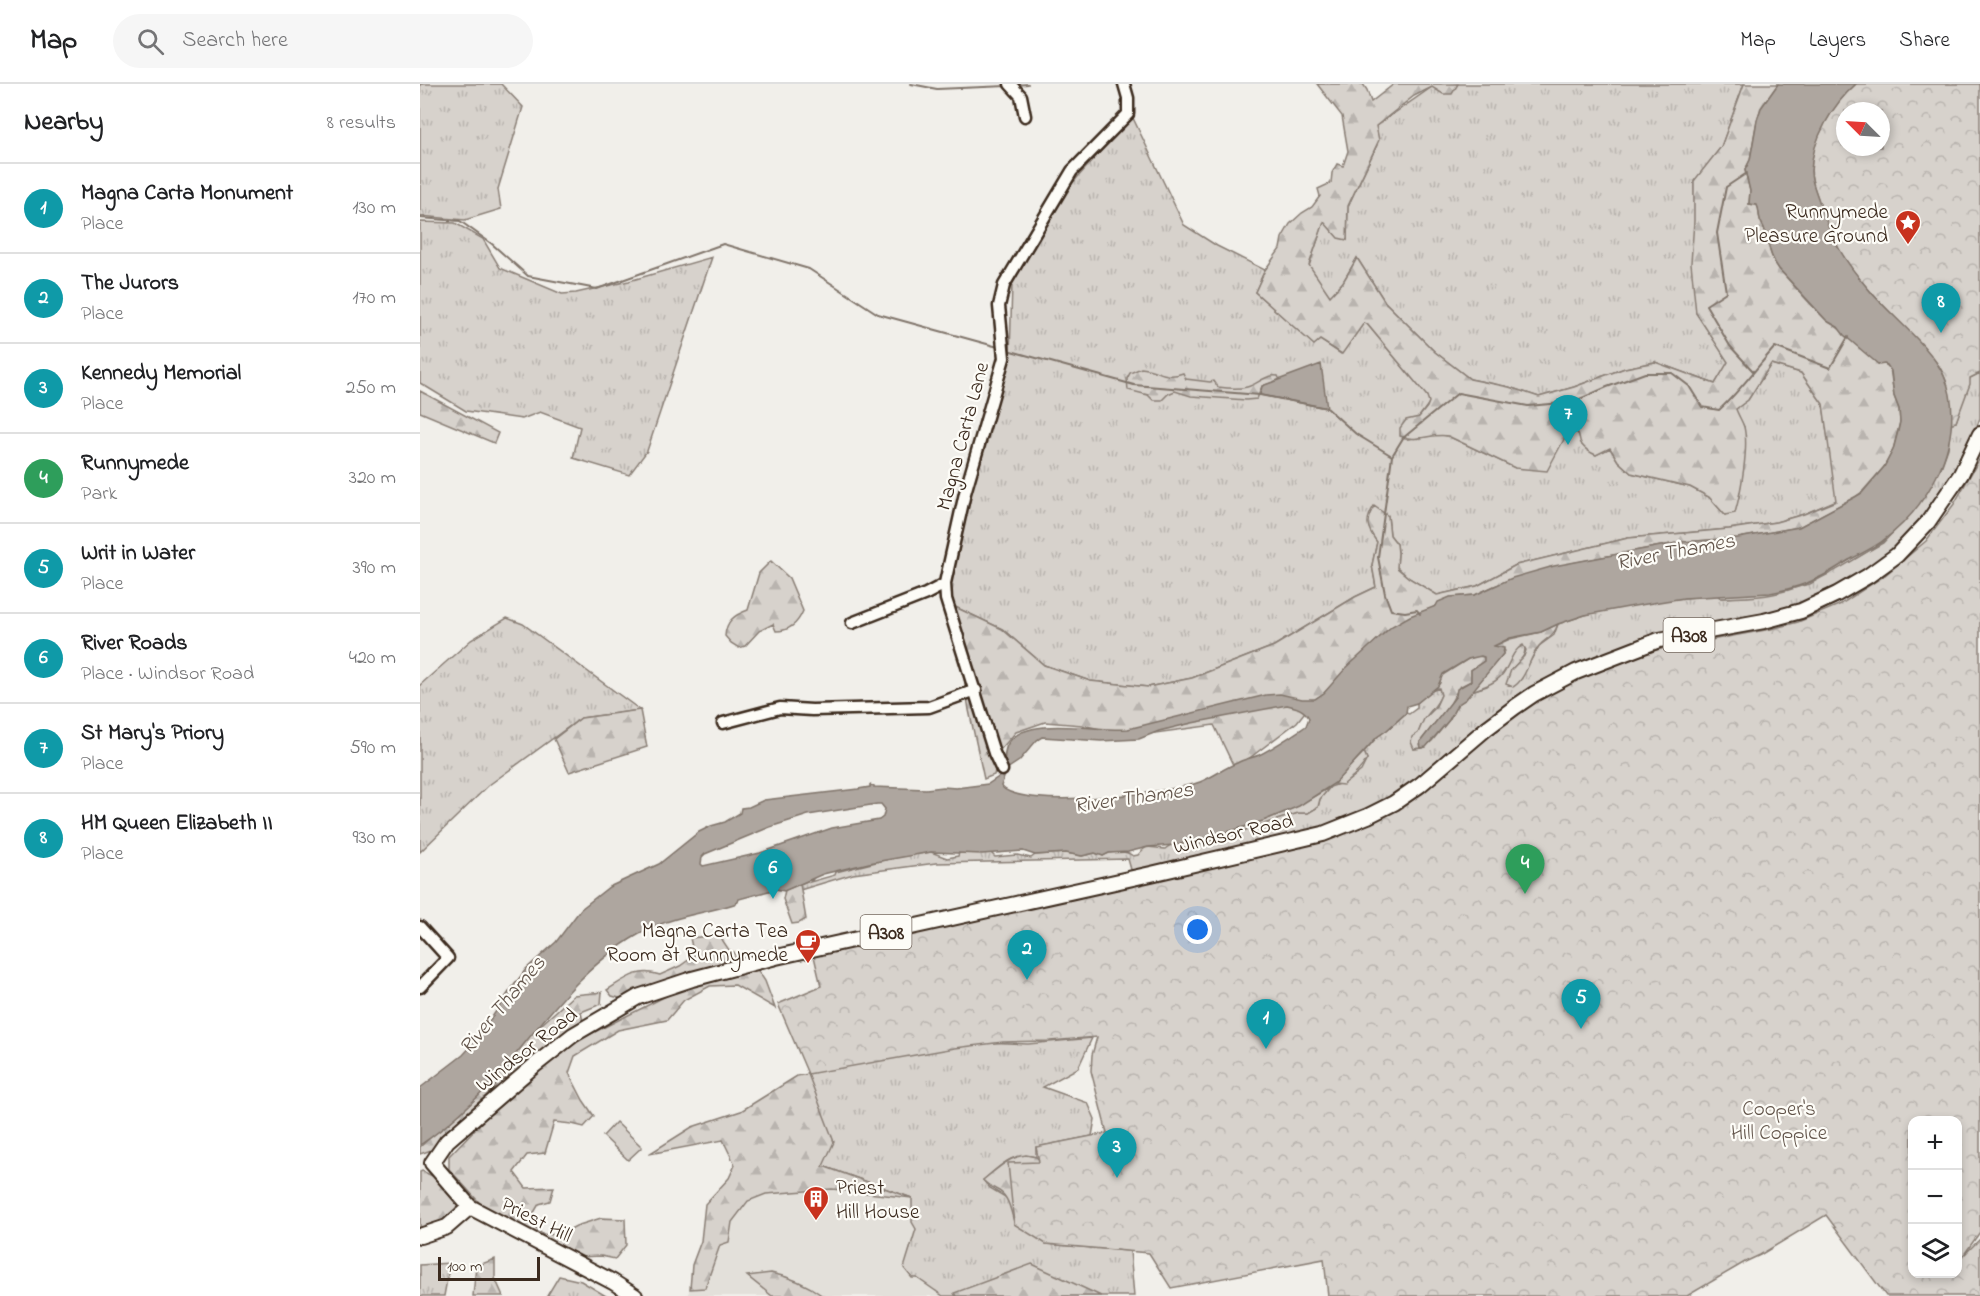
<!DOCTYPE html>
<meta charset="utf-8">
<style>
:root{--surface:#fff;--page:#f6f6f6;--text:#202124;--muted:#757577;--line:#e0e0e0;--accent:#0b8043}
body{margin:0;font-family:"Indie Flower",sans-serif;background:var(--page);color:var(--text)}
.controls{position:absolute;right:18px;bottom:18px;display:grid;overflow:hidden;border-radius:12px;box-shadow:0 3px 9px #0003}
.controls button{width:54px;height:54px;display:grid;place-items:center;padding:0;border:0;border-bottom:2px solid var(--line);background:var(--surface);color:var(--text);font:30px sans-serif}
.compass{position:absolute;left:1416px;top:18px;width:54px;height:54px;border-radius:50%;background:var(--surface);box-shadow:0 3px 9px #0003;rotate:294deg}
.scale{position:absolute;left:18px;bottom:15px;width:102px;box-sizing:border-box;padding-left:6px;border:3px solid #3b2a1e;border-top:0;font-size:16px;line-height:21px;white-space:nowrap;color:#3b2a1e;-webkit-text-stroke:4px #fdfcf7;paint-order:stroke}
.you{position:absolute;left:778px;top:846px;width:21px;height:21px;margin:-15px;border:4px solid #fff;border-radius:50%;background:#1a73e8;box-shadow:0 0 0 9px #1a73e833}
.badge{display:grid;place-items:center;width:39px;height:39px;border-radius:50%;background:var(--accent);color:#fff;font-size:20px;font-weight:700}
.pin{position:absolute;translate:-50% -50px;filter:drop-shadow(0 2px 3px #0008)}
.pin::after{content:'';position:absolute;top:32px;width:21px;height:18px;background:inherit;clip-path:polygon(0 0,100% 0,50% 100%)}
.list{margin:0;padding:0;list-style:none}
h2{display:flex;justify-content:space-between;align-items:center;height:78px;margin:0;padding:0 24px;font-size:26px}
h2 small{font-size:20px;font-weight:400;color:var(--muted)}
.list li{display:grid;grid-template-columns:39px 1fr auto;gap:18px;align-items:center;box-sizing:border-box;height:90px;padding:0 24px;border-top:2px solid var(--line)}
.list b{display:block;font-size:22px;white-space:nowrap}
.list p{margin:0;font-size:20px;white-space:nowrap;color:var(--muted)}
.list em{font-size:20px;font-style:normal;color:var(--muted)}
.icon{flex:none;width:33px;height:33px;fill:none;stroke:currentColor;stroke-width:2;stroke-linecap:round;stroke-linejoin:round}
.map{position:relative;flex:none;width:1560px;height:1212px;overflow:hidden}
header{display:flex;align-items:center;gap:36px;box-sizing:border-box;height:84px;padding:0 30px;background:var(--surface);border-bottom:2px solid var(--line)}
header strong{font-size:28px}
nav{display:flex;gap:33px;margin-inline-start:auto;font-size:21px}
.search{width:420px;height:54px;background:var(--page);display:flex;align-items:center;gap:15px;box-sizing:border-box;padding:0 21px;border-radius:33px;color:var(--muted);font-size:22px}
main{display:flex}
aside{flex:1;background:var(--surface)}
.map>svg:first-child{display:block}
.built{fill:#e3e0da}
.grass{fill:url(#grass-tufts);stroke:#897e75;stroke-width:1.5}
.forest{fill:url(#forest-firs);stroke:#897e75;stroke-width:1.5}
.park{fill:url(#park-crowns);stroke:#897e75;stroke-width:1.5;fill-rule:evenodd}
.garden{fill:#d7d2cc;stroke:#897e75;stroke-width:1.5}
.water{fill:#aea69f;stroke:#80746b;stroke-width:1.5;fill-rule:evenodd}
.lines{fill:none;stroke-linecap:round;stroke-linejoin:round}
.stream{stroke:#80746b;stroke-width:2}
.minor-casing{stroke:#3b2a1e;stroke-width:15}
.major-casing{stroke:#3b2a1e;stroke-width:18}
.minor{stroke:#fdfcf7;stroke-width:10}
.major{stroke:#fdfcf7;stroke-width:14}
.labels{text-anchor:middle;stroke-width:4.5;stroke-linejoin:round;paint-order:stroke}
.shield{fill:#fdfcf7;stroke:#75695f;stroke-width:1.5}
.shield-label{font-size:20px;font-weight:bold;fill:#3b2a1e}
.poi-label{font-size:21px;fill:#3b2a1e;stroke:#fdfcf7;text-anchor:end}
.street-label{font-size:21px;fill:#3b2a1e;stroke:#fdfcf7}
.park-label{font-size:21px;fill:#62544a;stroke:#fdfcf7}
.water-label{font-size:22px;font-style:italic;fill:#63554b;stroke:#fdfcf7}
</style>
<header>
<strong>Map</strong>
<div class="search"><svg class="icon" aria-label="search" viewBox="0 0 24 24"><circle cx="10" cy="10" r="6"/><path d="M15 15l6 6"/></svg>Search here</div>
<nav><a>Map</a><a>Layers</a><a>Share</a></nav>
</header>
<main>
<aside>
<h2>Nearby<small>8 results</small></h2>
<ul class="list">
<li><span class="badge" style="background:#0f9aa8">1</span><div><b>Magna Carta Monument</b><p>Place</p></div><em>130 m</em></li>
<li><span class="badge" style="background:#0f9aa8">2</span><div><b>The Jurors</b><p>Place</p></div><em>170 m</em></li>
<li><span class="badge" style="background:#0f9aa8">3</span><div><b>Kennedy Memorial</b><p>Place</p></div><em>250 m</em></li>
<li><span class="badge" style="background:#2e9e5b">4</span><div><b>Runnymede</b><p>Park</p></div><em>320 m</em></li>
<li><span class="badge" style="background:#0f9aa8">5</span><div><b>Writ in Water</b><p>Place</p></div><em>390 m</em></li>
<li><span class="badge" style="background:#0f9aa8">6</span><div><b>River Roads</b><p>Place · Windsor Road</p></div><em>420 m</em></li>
<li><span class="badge" style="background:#0f9aa8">7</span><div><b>St Mary's Priory</b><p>Place</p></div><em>590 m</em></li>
<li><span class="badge" style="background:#0f9aa8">8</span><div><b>HM Queen Elizabeth II</b><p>Place</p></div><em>930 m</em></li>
</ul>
</aside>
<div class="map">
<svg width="1560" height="1212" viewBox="0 0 1560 1212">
<defs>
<pattern id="grass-tufts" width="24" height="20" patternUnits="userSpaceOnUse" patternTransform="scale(1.5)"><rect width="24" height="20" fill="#d7d2cc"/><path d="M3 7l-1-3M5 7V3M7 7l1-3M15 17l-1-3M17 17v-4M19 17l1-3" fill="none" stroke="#b9b4af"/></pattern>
<pattern id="forest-firs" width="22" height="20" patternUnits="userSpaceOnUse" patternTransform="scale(1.5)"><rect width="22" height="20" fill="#d7d2cc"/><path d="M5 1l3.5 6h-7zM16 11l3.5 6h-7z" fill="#b9b4af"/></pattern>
<pattern id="park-crowns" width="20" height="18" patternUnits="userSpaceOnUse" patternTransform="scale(1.5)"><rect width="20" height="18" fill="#d7d2cc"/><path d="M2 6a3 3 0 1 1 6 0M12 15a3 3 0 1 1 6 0" fill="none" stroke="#b9b4af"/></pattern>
</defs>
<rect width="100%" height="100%" fill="#f1efea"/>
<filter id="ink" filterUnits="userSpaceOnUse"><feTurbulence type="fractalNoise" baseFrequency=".0167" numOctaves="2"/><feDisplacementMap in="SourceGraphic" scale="12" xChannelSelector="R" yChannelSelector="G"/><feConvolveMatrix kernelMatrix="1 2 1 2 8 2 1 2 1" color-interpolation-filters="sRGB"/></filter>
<g filter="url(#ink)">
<!-- built -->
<path class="built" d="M412,1105L492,1114V1138L496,1145L484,1184L523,1212H267L270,1205L285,1203L300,1161L309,1158L312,1138L328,1117L346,1110Z"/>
<!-- grass -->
<path class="grass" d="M0,0H81L103,23L78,105L81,125L45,136L0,132Z
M1037,0H1324L1301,63L1274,98L1276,229L1309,278L1295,300L1235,278L1205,284L1154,303L1119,313L1089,303L1050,295L1015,268L965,218L937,174L923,198L910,213L889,182L904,137L911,144L927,156L928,122L957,61L956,42L1012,3Z
M712,32L764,141L797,162L845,186L835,208L894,260L900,256L921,270L944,238L947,240L1007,312L1010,318L999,333L988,355L1018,350L1028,352L1095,384L1149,346C1160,347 1159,352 1162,361L1176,371L1190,364L1198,377L1211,389L1270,403L1289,413L1305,431L1319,413L1324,378V343L1315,325L1328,316L1351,280L1381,289L1403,320L1417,416L1384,430L1356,438L1309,445L1208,454L1096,481L1057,502L1017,511L989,494L977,483L978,469L977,460L970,451L968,432L953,452L957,458L952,481L956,503L935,513L854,562L772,594L728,603L670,597L624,581L582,545L533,522L527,501L555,394L590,272L592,199L641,112Z
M0,138L35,139L63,155L80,184L142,210L156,209L209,197L292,173L227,367L209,391L153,374L160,343L120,328L102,335L46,327L0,299Z
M1560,289V334L1550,361L1520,415L1487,454L1453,484L1374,525L1238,553L982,708L922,739L712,789L708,775L516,779L433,790L380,806V800L394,794L390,798L415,791L416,788L472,774L511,768L527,774L538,772L539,769H571L575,773L597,771L611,774L615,771L646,769L662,772L675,769L683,772C691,767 705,766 713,772L718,771C728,759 729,764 745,765C751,760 754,760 761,764L790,758L797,751L812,747L816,749L878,729H888L898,723L900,715L910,703L928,697L941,687L947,675L944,668L957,653L967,646L986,629L989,630L997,624V619L1009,608L1019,604L1021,611C1017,622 1009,627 1004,636C999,645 996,655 994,665L1003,664L1012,657L1029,636L1037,621L1046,615L1051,607L1067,602L1089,578L1096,565L1104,561C1108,572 1098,578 1091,586L1101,593L1119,562L1134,551L1138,540C1147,537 1156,534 1165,531C1207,519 1253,515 1297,511L1301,514L1335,512L1390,500L1463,459L1474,447L1521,384L1528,364L1531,339L1536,338L1550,294Z
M87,534L103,540L220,626L161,634L69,701L0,768V601L51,556Z
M672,954L658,984L623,1003L668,1019L675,1035L672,1052L616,1063V1073C591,1067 581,1082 563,1096L570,1104L592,1117L626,1160L710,1167L714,1212H523L497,1194H492L484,1184L496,1145L492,1138V1114L403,1082L388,990L421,982L564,958L608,960Z
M30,1179L24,1212H0V1181Z
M139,1192L161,1197L186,1212H127Z"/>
<!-- forest -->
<path class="forest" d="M897,0H943L947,6L951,18L974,0H1038L1032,10H1023L1012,3L994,12L956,42L959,56L928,122L927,156L918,154L904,138L889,181L910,212L923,198L937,174L965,218L1015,268L1050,295L1089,303L1119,313L1154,303L1205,284L1235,278L1295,300L1308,278L1276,229L1271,179L1274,137V97L1301,63L1324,0H1358L1341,24L1337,36L1330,76L1325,86L1330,107L1329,120L1337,121C1340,127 1338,129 1340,135C1340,138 1343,141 1344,144C1349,159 1349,172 1359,185C1374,202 1390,220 1406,236C1412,242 1420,242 1424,251L1470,284L1474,312L1479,325L1480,338L1473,366L1464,383L1442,408L1435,413L1379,443L1318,454L1262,458L1152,479L1074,502L1055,511L1034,513L1019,518L1016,522L967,546L904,609L895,615L877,638L815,685L794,641L713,652L662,641L625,638L596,648L580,666L574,691L564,695L549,626L533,522L582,545L624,581L670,597L728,603L772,594L854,562L935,513L956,503L952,481L957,458C946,443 945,437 954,422L968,432L970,451L977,460L978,469L977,484L989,494L1017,511L1057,502L1096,481L1208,454L1309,445L1356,438L1384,430L1416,417L1403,320L1381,289L1351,280L1328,316L1316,325C1318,331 1322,337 1324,343C1329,363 1321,408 1315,429L1305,431L1289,413L1270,403L1211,389L1198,377L1190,364L1176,371C1171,369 1165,365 1162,361C1156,352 1164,348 1149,346L1127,387L1095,384L1028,352C1012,349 994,359 980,352V344L986,336L999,333L1007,323L1009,318L1007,312L947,240L944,239L922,270L900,256L894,261L835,208L845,186L860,165L862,154L870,140L882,129L892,123L900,112L898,105L911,99L912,89L917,80L923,82L928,67L922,32Z
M721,284C739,285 744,296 763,289L766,295L790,298L794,297L798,303C806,304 819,305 827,303C838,300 846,290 858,292L860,296L842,302L837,315L826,316L771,312L755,307L748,310L742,316H733L728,311L708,306L707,295L710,289Z
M0,307L78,349L74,359L0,328Z
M1465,455L1463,458C1428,480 1394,502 1353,510C1336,514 1318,513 1301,514L1297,511L1362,506L1375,503L1397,495Z
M351,477L369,494L383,527C378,539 369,547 356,547L353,540L339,547L325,562L319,564L311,559L305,552C306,537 314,531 328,526L339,489Z
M1138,540C1133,554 1128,552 1119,562C1109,574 1106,596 1093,603L1086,600L1091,586L1104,572L1106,566L1103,561C1091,567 1090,582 1081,592C1074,600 1061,604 1051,607L1083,570L1085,567L1081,563H1075L1074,562L1090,555L1121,548Z
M1057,572L1064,573V577L1051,586V597L1039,603L1030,620L1000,658L1001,664L994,665L991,658L992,653L998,649L1004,635L1015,624L1021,611L1019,604H1015L1020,599L1021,592L1048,575Z
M220,626L227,663L149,688L134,655L161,634Z
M944,668L947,675C941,686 933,693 923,701L913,700Z
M910,703L900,715L898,723L888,729H878L816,749L812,747C848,737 879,722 910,703Z
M380,800L386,835L379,839L372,840L363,815L365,806Z
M299,851L309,866L314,868L316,873L203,915L192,912L187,906C205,895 218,883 240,891L260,882L274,872L270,854Z
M335,882L345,897L355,924L315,901L290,902L264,916L247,936L198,946L155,972L149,989L163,1016L174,1032L164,1043L152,1040L134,1038L125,1069L107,1071L94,1088L106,1104L134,1103L130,1117L119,1120L109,1137L122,1150L139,1151L156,1142L181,1134L205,1135L206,1161L195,1175L181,1172L158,1173L66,1126L29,1085V1072L81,1018L151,960L254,908Z
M182,908L181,920L161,928L163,938L138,954L90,996L81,995L70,1008L42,1033L14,1065L0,1070V1063L80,988L112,949L154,911Z
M388,990L414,1058L403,1082L492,1114L412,1105L346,1110L328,1117L312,1138L309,1158L300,1161L285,1204L270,1205L272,1181L281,1157L285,1120L309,1094L315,1081L303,1056L229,1070L272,1043L321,1027L377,992Z
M606,1071L616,1073L623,1078L601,1137L594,1138C591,1128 589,1113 579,1107C572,1103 568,1102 563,1096C577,1085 588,1073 606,1071Z
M2,1087L23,1097L39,1118L29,1137L0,1147V1088Z
M75,1175V1194L83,1212H53L56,1182Z
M612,1180L681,1212H536L534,1209Z
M351,1189C371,1193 387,1200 403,1212H352L327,1192Z"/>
<!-- park -->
<path class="park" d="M1436,0H1560V289L1550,294V300L1536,338L1531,339C1531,318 1530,300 1519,282C1514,275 1507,268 1501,261C1485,243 1467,226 1451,208C1425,179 1411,156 1399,118C1396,108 1391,98 1391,87C1391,56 1413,20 1436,0ZM1425,27H1461V63H1425Z
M1560,374V1148L1543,1172L1560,1155V1212H1466L1406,1131L1340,1171L1325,1178L1267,1212H908L904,1175L751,1204L729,1169L626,1160L594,1140L588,1079L619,1078L616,1063L687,1049L671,987L672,971L677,953L630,957L583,958L535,964L388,990L358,920L401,902L393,868L962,732L998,711L1090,633L1118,614L1161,591L1236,566L1351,545L1378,538L1421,520L1464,492L1506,457L1534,420ZM1492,1036H1538V1190H1492Z"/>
<!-- garden -->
<path class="garden" d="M196,1038L222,1063L208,1076L183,1052Z"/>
<!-- water -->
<path class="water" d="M1358,0H1436C1413,20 1392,55 1391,87C1391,98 1396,107 1399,117C1412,156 1423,176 1450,207C1472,233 1510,261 1524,292C1532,309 1533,327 1531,345C1526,389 1496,433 1461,458C1451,465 1440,470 1429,476C1419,482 1409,489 1398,494C1383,502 1366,506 1350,509L1264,514L1214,522L1165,531L1138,540L1121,548L1090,554L1074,562L1084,564L1083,570L1046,615L1037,621L1029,636L1006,663L1001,664L1000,658L1036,612L1037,605L1051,597V586L1064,577V573L1061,572L1048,575L1023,590L1018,602L997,619L987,622L986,629L967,646L957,653L915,699L879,722L843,737L788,754L755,761L728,763L708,768L689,769L683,772L675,769L662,772L646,769L615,771L603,767L562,770L511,768L449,779L403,790L364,807L356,805L319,815L318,818L314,820C286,829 254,832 227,846C165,877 124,937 81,988C57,1015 30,1041 0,1061V1004L43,971L55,958L89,908L106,885L136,858L161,825L189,803L239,780L279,748L291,742L305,738L320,729L321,724L329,723L344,716L438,705L450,703V701L454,703L506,705L523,703L536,704L568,700L583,690C586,680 582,667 589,658C609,631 678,648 708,645L846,611L860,610L882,615H895L904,609L925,585L972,542L990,532L1016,522L1018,518L1030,513L1055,511L1092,494L1134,482L1262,458L1318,454L1379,443L1435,413L1442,409L1464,383L1473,366L1478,347L1480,338L1479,325L1474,312L1471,287L1467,281L1464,280L1459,281L1424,251L1418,243L1407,237L1359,185C1349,172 1349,159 1344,144C1343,141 1340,138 1340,135C1338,129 1340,127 1337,121L1329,120L1330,107L1325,86L1330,76L1337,36L1341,24ZM867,621C876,623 884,625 889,634L886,642C871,652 855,663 839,671C832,674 824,675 817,679C804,684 793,693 780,698C750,709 601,727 581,702L587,685L599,677L617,656L622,653L681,657L719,655L739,647L772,639ZM457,720H461L465,725L463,733L459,736L412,744L340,769L283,782L281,780L282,773L285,770L350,743L388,731Z
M901,280L907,324L840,311L842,302Z"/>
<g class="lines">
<!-- stream -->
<path class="stream" d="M491,0L517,5L587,2
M596,1L608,0
M1327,89L1306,103L1297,149L1306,208L1286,221L1310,262L1333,287
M0,134L40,137L72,160L108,192L177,205L303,160L389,185L458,230L578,263
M591,267L714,301L840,311L907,324L936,350L972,372L958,473L965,510L971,526L985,528L997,526L1000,530
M972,372L983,354L1038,309L1108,322L1153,318L1187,303L1225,289H1252L1269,302L1282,323L1299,326C1320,307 1336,284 1355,263L1410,284L1428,253"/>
<defs>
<path id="minor" d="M590,0L601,12L605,32
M432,539L506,510L525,500
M303,639L360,624L392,626L509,623L556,606
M582,686L574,669L526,515L525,499L545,409L584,274L579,222L584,201L652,87L708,30V14L704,0
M0,843L28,874L0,903"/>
<path id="major" d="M12,1079L27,1057L115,981L153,951L218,913L272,895L356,873L731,790L903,750L948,732L974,719L1000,701L1067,644L1095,623L1114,610L1156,588L1239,556L1344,537L1381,527L1417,510L1448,492L1477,471L1508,438L1541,390L1560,350
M12,1079L50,1123L193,1198L215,1212
M0,1152L27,1143L50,1123"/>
</defs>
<!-- minor casing -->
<use href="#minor" class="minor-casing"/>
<!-- major casing -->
<use href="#major" class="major-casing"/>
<!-- minor -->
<use href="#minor" class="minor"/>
<!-- major -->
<use href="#major" class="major"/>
</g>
</g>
<!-- icons -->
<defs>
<symbol id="sight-pin" viewBox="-11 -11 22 30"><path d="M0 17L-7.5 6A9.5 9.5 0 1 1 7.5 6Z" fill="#c8321e" stroke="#fdfcf7"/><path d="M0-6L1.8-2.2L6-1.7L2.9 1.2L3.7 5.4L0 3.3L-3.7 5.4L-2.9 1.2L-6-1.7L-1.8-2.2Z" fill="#fff"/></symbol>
<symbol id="cafe-pin" viewBox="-11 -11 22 30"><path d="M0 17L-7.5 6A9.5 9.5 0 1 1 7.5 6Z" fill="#c8321e" stroke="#fdfcf7"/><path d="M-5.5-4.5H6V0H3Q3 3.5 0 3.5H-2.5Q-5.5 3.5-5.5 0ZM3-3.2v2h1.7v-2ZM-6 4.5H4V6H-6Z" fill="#fff"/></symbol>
<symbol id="building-pin" viewBox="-11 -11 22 30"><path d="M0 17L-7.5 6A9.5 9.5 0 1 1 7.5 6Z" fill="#c8321e" stroke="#fdfcf7"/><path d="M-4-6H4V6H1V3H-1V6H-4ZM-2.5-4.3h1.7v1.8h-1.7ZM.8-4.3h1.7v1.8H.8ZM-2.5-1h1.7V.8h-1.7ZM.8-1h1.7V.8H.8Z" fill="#fff"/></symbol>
</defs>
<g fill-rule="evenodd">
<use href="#sight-pin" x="1473" y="124" width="30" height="40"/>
<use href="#cafe-pin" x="373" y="843" width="30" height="40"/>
<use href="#building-pin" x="381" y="1100" width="30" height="40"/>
</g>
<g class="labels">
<!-- shield labels -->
<g class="shield">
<rect x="1243.5" y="534" width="51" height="34" rx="4.5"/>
<rect x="440.5" y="831" width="51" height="34" rx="4.5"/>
</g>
<g class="shield-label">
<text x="1269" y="558">A308</text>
<text x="466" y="855">A308</text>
</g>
<!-- poi labels -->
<g class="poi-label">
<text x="1468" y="134">Runnymede<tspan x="1468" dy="24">Pleasure Ground</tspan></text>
<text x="368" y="853">Magna Carta Tea<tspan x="368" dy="24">Room at Runnymede</tspan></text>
<text x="416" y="1110" text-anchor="start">Priest<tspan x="416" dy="24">Hill House</tspan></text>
</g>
<!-- street labels -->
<g class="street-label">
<text transform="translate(542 352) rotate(-75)" y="7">Magna Carta Lane</text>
<text transform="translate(813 749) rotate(-13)" y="7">Windsor Road</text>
<text transform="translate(106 965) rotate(-38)" y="7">Windsor Road</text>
<text transform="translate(117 1135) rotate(27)" y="7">Priest Hill</text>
</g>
<!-- park labels -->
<g class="park-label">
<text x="1359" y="1031">Cooper's<tspan x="1359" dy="24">Hill Coppice</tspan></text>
</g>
<!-- water labels -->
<g class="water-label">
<text transform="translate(1255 466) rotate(-11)" y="8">River Thames</text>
<text transform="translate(713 712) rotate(-8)" y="8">River Thames</text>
<text transform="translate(81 920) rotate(-50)" y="8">River Thames</text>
</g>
</g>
</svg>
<div class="controls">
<button>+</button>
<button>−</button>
<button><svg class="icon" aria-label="layers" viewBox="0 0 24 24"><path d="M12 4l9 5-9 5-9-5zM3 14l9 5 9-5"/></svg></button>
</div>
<svg class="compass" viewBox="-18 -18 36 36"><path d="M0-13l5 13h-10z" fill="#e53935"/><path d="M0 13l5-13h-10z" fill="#757577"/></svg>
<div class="scale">100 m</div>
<div class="you"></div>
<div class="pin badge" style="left:846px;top:965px;background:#0f9aa8">1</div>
<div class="pin badge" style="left:607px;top:896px;background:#0f9aa8">2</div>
<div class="pin badge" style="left:697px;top:1094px;background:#0f9aa8">3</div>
<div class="pin badge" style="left:1105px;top:810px;background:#2e9e5b">4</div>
<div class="pin badge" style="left:1161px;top:945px;background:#0f9aa8">5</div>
<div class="pin badge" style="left:353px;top:815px;background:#0f9aa8">6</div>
<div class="pin badge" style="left:1148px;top:361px;background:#0f9aa8">7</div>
<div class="pin badge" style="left:1521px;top:249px;background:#0f9aa8">8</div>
</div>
</main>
